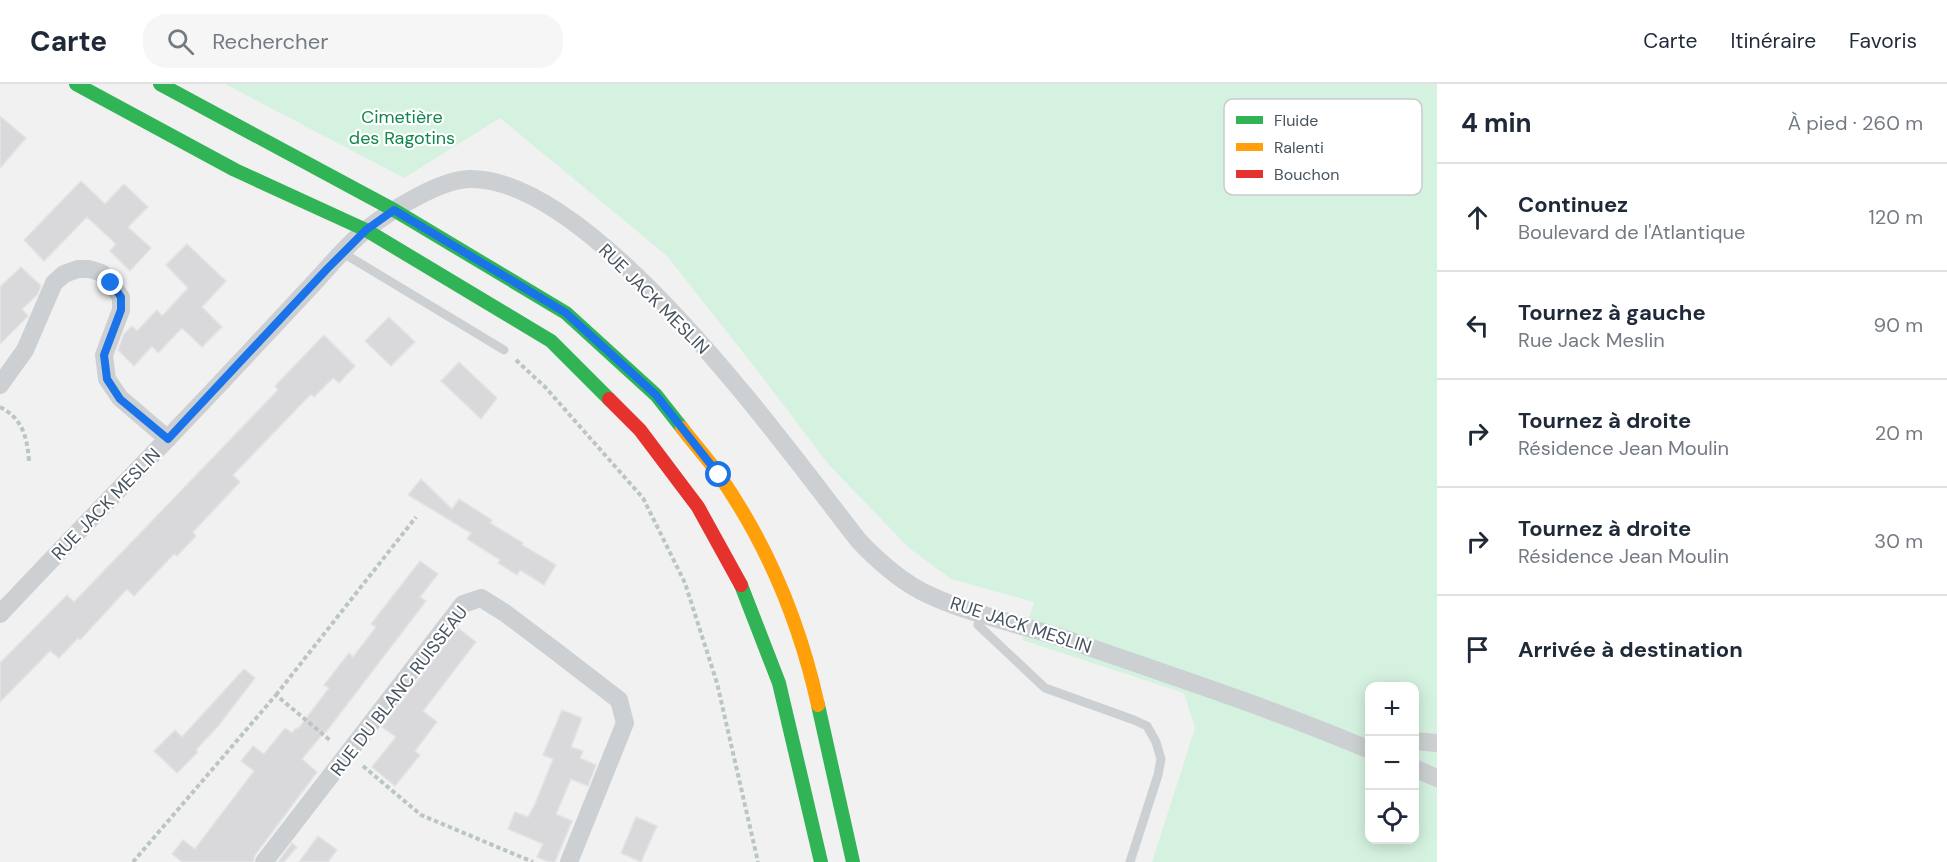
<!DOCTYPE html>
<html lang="fr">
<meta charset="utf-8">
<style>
:root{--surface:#fff;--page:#f6f6f7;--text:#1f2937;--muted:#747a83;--line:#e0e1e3}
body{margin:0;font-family:"DM Sans",sans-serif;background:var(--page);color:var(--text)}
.controls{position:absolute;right:18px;bottom:18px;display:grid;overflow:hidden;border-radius:12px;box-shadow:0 3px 15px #0003}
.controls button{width:54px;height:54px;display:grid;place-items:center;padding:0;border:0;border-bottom:2px solid var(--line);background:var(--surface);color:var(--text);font:30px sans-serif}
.stop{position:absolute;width:18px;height:18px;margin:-14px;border:4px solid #1a73e8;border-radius:50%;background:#fff}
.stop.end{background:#1a73e8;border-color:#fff;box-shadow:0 2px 6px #0008}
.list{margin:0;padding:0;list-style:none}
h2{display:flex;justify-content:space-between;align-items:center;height:78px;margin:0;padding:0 24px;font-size:26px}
h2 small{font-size:20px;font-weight:400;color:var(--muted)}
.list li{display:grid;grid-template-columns:39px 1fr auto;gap:18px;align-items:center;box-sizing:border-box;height:108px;padding:0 24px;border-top:2px solid var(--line)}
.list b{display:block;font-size:22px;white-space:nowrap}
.list p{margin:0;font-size:20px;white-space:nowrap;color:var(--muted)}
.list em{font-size:20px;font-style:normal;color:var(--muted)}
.icon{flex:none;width:33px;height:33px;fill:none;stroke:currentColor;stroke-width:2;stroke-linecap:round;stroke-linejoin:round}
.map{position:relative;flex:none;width:1437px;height:778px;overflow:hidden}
header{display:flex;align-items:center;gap:36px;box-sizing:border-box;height:84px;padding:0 30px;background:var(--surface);border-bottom:2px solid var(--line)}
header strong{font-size:28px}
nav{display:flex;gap:33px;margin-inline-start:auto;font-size:21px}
.search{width:420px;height:54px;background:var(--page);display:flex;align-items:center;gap:15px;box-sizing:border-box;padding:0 21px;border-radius:24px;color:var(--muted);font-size:22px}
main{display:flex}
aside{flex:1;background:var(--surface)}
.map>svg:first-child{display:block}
.green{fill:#d5f2e0;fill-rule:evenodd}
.building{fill:#d9d9db;stroke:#e3e3e4;stroke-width:1.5}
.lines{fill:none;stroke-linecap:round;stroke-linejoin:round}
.path{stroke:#bac6c2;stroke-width:4;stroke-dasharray:4.5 3;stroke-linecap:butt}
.lane{stroke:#cdd0d2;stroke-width:9}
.street{stroke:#cdd0d2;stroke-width:18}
.fast{stroke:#30b455;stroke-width:14}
.slow{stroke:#ff9f0a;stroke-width:14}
.jam{stroke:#e5322d;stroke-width:14}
.route{stroke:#1a73e8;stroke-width:8}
.labels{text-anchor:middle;stroke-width:4.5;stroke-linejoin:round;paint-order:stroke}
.park-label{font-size:18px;fill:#11874d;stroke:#fff}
.street-label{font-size:18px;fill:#47545f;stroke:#fff}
.key{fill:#fff;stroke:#c8cccf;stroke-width:1.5}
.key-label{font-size:16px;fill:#47545f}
</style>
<header>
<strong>Carte</strong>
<div class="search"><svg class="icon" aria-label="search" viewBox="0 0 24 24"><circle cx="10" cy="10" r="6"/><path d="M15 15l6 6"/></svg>Rechercher</div>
<nav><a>Carte</a><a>Itinéraire</a><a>Favoris</a></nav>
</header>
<main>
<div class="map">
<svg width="1437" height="778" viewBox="0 0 1437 778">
<rect width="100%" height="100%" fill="#f2f1f1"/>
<!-- green -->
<path class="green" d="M225,0H1437V778H1152L1195,644L1184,609L1022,556L1034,518L951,495L909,464L829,381L760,290L667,172L500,34L404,94ZM1370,602H1414V756H1370Z"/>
<!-- building -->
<path class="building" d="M0,32L26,54L0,84Z
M81,97L105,120L124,100L148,123L128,143L151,164L130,187L110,167L116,160L87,133L44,177L24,156Z
M187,160L226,197L202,223L222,243L202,263L182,244L158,269L152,262L134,282L118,266L124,250L132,242L137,247L157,226L162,232L188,204L166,181Z
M21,183L41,202L37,211L22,225L28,232L0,260V203Z
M389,233L415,258L391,282L365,257Z
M324,251L355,282L339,299L333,294L314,313L311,310L233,391L240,398L193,448L196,452L177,472L174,470L134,512L127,505L80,556L78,554L59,574L50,567L0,618V579L67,511L74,518L278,306L275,302Z
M459,278L497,314L481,335L441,297Z
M421,395L452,425L459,415L492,436L490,439L523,459L522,461L556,481L544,501L520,486L517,491L498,479L500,476L467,455L471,449L408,411Z
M420,477L438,490L420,513L426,517L326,648L325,647L302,675L317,688L255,771L253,778H182L172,770L183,756L195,765L254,687L241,677L253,662L264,670L285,644L292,649L296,644L298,645L329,604L324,601L349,569L353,573L376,543L371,540Z
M458,544L476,558L423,627L437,638L415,667L420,671L395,702L372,683L396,653L382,643Z
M244,585L255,594L219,641L196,666L198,668L177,689L154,667L175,646L182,653Z
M562,626L582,634L571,663L583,667L580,674L596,681L588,702L571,695L556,730L572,737L555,778H549L537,773L543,760L508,745L515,728L528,733L535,720L553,675L543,671Z
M636,733L657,742L641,778L621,769Z
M318,752L337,766L328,778H299Z
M292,759L297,763L284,778H278Z"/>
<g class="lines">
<!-- path -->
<path class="path" d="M516,276L546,304L643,414L685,499L717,599L758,778
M0,323C23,335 27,353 29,377
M276,611L416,433
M363,682L421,731L533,778
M133,778L276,611L331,657"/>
<!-- lane -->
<path class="lane" d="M343,169L504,266
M981,530L978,541L1045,604L1134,636L1147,642L1156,658L1161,675L1158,691L1130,778"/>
<!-- street -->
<path class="street" d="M0,301L25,266L54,199L64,190L78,185H89L102,189L121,213V226L104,271L107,295L120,314L168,355
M0,530C75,450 152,372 227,292C256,261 284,231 313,200C330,182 347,160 367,145C390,127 439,96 469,95C593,92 786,364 859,457C877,476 896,493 919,506C967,531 1023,540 1074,558C1173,592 1273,625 1370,666
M1414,657L1437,659
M1414,684L1437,694
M264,778L463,520L481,514L505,529L558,569L619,616L625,639L569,778"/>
<!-- fast -->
<path class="fast" d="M76,0L235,86L366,146L551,257L609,315
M160,0L394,126L566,229L656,311L682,344
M741,501L779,599L821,778
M818,621L853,778"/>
<!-- slow -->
<path class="slow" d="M682,344C694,360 708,375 719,391C767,460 800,540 818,621"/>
<!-- jam -->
<path class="jam" d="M609,315L640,346L698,423L741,501"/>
</g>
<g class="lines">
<!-- route -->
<path class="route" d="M111,199L121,213V226L104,271L107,295L120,315L168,355L327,185L366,146L394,126L566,229L656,311L719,391"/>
</g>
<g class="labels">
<!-- park labels -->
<g class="park-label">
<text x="402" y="39">Cimetière<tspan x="402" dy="21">des Ragotins</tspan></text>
</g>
<!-- street labels -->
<g class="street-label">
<text transform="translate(654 215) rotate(45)" y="6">RUE JACK MESLIN</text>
<text transform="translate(106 420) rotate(-46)" y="6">RUE JACK MESLIN</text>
<text transform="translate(1021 541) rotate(18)" y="6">RUE JACK MESLIN</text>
<text transform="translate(399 607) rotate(-52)" y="6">RUE DU BLANC RUISSEAU</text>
</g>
</g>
<!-- legend -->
<rect x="1224" y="15" width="198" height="96" rx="9" class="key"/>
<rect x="1236" y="32" width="27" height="8" fill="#30b455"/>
<rect x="1236" y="59" width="27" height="8" fill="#ff9f0a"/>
<rect x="1236" y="86" width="27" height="8" fill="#e5322d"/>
<g class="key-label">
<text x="1274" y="42">Fluide</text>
<text x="1274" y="69">Ralenti</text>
<text x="1274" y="96">Bouchon</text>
</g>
</svg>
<div class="controls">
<button>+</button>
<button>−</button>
<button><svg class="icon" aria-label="locate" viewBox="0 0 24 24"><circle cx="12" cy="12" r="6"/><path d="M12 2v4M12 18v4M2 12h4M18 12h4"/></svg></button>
</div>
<div class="stop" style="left:719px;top:391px"></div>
<div class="stop end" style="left:111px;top:199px"></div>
</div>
<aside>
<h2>4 min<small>À pied · 260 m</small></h2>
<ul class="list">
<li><svg class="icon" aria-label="ahead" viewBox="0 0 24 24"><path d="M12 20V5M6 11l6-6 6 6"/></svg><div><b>Continuez</b><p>Boulevard de l'Atlantique</p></div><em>120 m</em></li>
<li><svg class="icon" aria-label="left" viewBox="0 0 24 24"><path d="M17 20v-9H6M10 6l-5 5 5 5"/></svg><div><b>Tournez à gauche</b><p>Rue Jack Meslin</p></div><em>90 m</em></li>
<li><svg class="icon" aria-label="right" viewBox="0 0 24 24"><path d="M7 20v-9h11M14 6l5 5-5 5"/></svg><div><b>Tournez à droite</b><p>Résidence Jean Moulin</p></div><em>20 m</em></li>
<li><svg class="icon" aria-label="right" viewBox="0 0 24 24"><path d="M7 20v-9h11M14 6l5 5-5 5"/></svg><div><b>Tournez à droite</b><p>Résidence Jean Moulin</p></div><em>30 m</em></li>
<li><svg class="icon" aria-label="arrive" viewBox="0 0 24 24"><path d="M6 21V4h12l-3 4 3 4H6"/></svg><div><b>Arrivée à destination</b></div></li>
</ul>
</aside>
</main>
